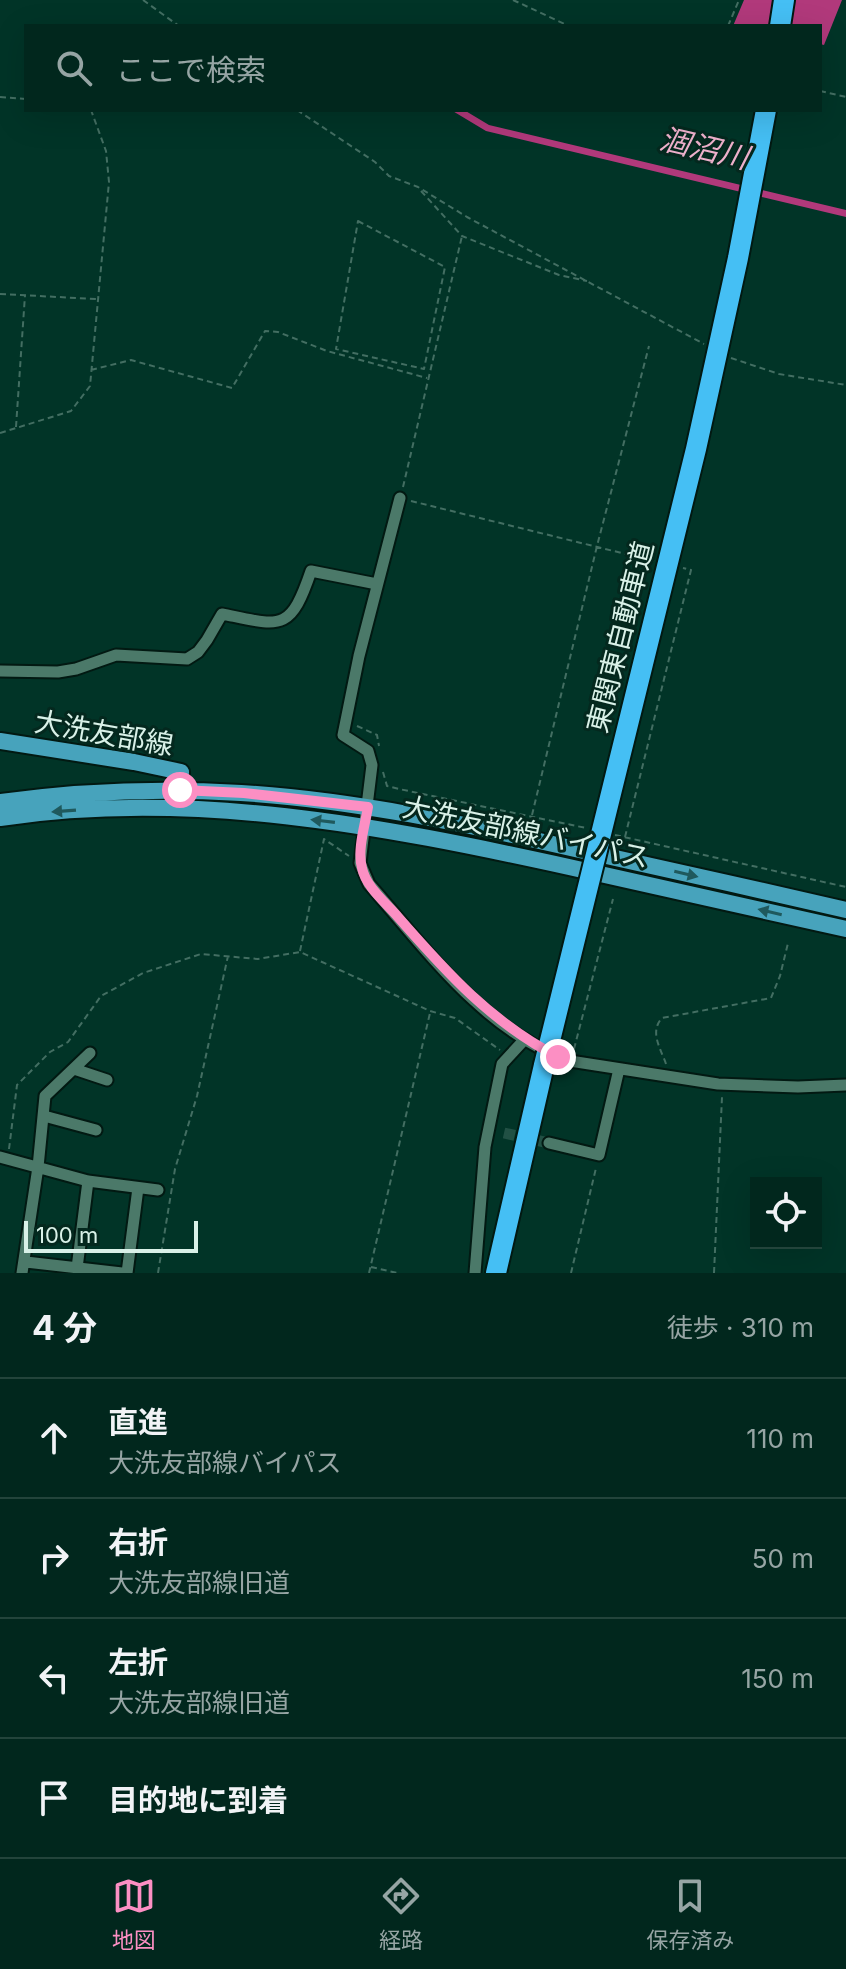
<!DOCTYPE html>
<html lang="ja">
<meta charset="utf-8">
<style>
:root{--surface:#01271d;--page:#0b2f26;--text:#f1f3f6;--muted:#96a5a4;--line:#23443b;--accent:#fc8fc3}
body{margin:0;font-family:Inter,"Noto Sans JP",sans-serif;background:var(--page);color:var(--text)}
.controls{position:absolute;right:24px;bottom:24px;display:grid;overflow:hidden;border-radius:0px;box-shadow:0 8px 32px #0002}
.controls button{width:72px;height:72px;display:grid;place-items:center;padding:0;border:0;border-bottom:2px solid var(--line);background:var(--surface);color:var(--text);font:40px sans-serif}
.scale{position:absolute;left:24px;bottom:20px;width:174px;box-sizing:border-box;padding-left:8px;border:4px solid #d9f1e8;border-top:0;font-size:22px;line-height:28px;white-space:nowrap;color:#d9f1e8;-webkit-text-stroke:6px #04281e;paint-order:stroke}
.stop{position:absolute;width:24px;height:24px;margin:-18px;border:6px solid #fc8fc3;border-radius:50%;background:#fff}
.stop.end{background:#fc8fc3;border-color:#fff;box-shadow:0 2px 8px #0008}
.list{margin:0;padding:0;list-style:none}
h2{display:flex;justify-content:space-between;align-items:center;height:104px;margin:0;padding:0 32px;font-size:34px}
h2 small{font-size:26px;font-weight:400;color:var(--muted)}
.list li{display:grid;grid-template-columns:52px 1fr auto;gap:24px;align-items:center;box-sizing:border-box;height:120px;padding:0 32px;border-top:2px solid var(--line)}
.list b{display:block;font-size:30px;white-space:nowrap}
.list p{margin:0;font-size:26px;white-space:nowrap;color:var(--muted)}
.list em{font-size:26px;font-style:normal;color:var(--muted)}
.icon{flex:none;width:44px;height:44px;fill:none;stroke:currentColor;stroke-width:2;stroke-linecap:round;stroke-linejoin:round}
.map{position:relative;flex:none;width:846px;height:1273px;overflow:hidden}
.search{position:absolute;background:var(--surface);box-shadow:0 8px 32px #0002;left:24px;right:24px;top:24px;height:88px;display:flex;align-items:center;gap:20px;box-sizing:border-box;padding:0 28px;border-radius:0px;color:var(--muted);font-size:30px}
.sheet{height:584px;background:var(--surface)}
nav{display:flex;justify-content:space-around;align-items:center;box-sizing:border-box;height:112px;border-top:2px solid var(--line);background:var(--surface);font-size:22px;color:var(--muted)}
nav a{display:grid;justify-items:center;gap:4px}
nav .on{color:var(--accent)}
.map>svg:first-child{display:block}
.water{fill:#b1397b}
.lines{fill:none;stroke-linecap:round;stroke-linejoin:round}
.street-tunnel{stroke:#215044;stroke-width:11;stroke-dasharray:11 5.5;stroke-linecap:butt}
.street-casing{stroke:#021912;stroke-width:15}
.primary-casing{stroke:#021912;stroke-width:20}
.highway-casing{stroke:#021912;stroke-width:24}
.path{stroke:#436e62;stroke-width:2;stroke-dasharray:6 4;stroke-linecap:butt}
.street{stroke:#4b7969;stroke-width:11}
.primary{stroke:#47a3bc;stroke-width:16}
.highway{stroke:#45bff4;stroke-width:20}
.highway-bridge-casing{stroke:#021912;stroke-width:24;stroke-linecap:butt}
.highway-bridge{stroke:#45bff4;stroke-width:20}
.oneway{fill:#1f595d}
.route{stroke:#fc8fc3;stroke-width:10}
.labels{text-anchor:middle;stroke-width:6;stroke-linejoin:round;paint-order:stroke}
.street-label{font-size:28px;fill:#d9f1e8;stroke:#04281e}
.water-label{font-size:30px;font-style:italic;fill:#edb0cb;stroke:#04281e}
</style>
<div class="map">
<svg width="846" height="1273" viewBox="0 0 846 1273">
<rect width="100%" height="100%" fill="#013427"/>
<!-- water -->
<path class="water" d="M744,0H842L824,45L820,44V26H733Z
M451,110H464L489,125L846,210V217L486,131Z"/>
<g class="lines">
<!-- street-tunnel -->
<path class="street-tunnel" d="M504,1133L549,1143"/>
<defs>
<path id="street" d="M400,498L359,656L343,735L368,751L372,765L360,863L369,884C426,949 485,1032 570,1061L718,1084L798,1087L846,1085
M0,671L58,672L76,669L116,655L187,659L198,652L207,640L222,614C281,626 290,633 311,571L377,584
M74,1069L107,1080
M44,1116L96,1130
M549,1143L599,1155L619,1069
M0,1157L88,1181L158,1190
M26,1262L122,1273
M77,1268L88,1181
M22,1273L38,1167L45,1096L90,1053
M127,1273L138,1188
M475,1273L485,1147L502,1064L525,1039"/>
<path id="primary" d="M0,741L134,762L181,772L180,790
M0,802C80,791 161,788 241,793C354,800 465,824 575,849C665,869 756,889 846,910
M0,818C191,789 382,826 569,867C661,888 754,908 846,929"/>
<path id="highway" d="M780,26L784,0
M496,1273L544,1065"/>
</defs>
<!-- street casing -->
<use href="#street" class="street-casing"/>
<!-- primary casing -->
<use href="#primary" class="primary-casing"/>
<!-- highway casing -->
<use href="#highway" class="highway-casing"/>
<!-- path -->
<path class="path" d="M143,0L179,26
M513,0L569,26
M728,26L739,0
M820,91L846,97
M0,97L26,99
M297,110L375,162L389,176L418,187L467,217L704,344
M421,191L462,236L559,275L587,281
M358,221L445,267L424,369L336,349Z
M0,294L96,299
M731,358L779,374L846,385
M91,370L131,360L232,388L265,331L278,332L327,351L427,378
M16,427L25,295
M0,433L71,411L90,386L109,182L106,151L91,110
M403,487L462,236
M411,501L654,561
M357,726L377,735L379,746
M383,772L387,786L399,789L586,828
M532,815L597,546L649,346
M615,835L846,887
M625,837L691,570L683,568
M300,951L324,839L349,856
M574,1049L613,899
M666,1064C661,1049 649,1032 662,1018L771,998L780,976L788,943
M9,1149L17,1085L50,1052L68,1042L101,996L143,973L201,954L258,959L300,952L430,1011L455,1018L500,1050
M371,1267L397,1273
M158,1273L175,1169L197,1096L228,956
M369,1273L430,1013
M571,1273L596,1168
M714,1273L722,1097"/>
<!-- street -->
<use href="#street" class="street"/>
<!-- primary -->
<use href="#primary" class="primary"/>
<!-- highway -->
<use href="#highway" class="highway"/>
<defs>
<path id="highway-bridge" d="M544,1065L696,449L738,258L766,110"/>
</defs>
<!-- highway-bridge casing -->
<use href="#highway-bridge" class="highway-bridge-casing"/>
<!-- highway-bridge -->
<use href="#highway-bridge" class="highway-bridge"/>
</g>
<!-- one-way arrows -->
<defs><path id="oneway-solid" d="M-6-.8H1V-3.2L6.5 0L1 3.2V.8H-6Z" transform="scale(2)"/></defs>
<g class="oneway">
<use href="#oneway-solid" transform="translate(64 811) rotate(176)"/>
<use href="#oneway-solid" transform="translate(323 821) rotate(-173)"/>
<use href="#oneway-solid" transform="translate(686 874) rotate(13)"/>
<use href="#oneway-solid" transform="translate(770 912) rotate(-167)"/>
</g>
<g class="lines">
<!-- route -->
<path class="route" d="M180,790L244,793L368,807C365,825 357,850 362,868C366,887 385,902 398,917C447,973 491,1022 558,1057"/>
</g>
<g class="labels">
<!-- street labels -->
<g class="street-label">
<text transform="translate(620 637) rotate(-76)" y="10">東関東自動車道</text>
<text transform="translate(104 733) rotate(10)" y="10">大洗友部線</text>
<text transform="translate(526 832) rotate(12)" y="10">大洗友部線バイパス</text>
</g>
<!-- water labels -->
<g class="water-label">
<text transform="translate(704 149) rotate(13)" y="10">涸沼川</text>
</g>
</g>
</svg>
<div class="controls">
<button><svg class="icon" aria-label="locate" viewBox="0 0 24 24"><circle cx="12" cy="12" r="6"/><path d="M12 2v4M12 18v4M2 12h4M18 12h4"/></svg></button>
</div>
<div class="scale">100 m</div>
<div class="stop" style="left:180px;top:790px"></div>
<div class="stop end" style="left:558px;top:1057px"></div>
<div class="search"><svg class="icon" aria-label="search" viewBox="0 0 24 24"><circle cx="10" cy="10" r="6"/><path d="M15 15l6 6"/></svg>ここで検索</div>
</div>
<section class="sheet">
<h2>4 分<small>徒歩 · 310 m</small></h2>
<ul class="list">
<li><svg class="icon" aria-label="ahead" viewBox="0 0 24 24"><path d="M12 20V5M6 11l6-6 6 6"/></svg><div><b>直進</b><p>大洗友部線バイパス</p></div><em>110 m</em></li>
<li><svg class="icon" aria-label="right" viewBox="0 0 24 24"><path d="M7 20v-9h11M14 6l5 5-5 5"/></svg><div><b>右折</b><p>大洗友部線旧道</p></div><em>50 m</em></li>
<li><svg class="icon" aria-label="left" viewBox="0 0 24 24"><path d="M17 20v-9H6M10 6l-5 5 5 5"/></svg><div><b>左折</b><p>大洗友部線旧道</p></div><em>150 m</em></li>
<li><svg class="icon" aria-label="arrive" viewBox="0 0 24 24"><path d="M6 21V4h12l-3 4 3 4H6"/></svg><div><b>目的地に到着</b></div></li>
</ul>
</section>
<nav>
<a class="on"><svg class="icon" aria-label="map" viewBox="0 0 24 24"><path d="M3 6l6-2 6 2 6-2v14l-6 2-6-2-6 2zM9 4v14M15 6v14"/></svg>地図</a>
<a><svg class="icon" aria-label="directions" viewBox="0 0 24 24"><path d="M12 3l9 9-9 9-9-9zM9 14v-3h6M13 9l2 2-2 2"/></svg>経路</a>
<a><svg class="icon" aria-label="saved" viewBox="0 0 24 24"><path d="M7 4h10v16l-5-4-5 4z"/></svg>保存済み</a>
</nav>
